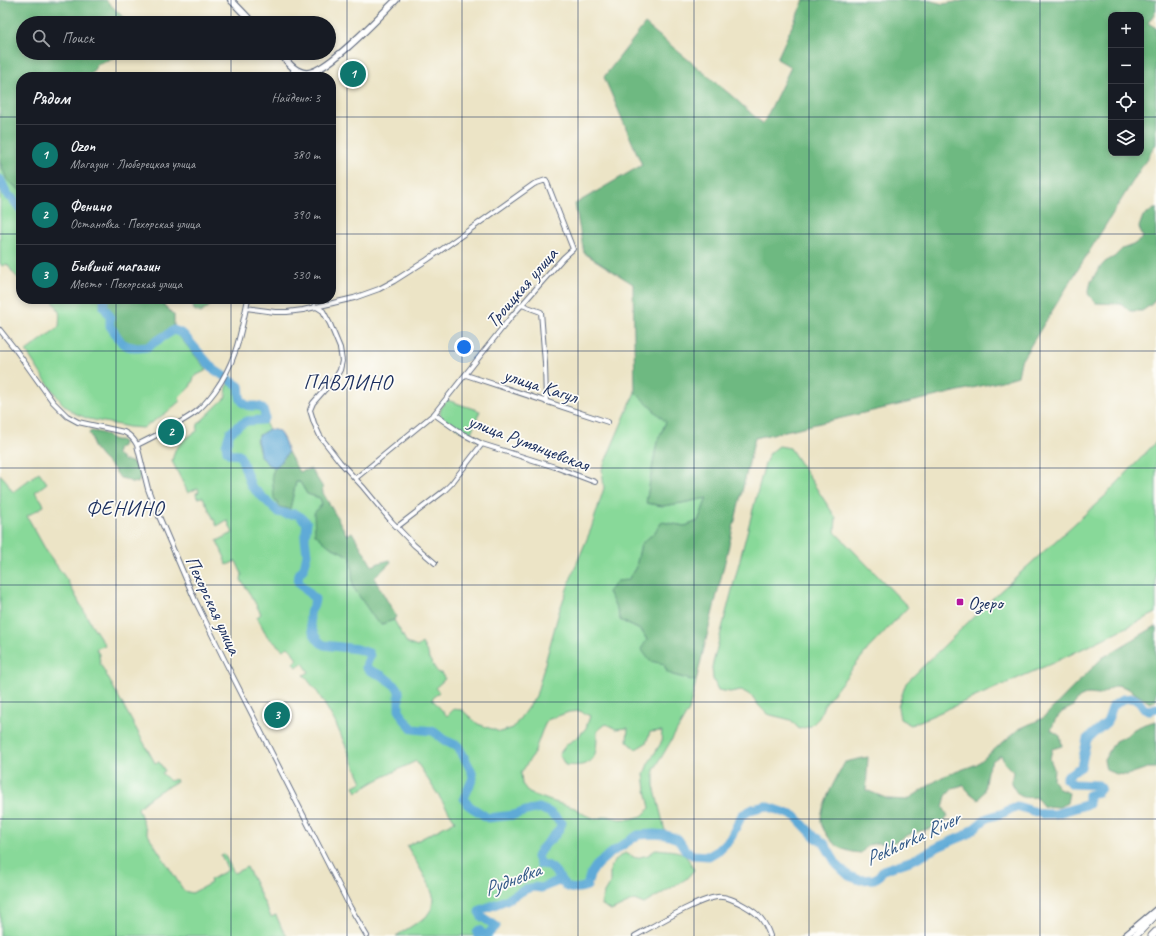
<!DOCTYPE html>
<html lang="ru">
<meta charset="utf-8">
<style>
:root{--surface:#171b24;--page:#20242c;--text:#f1f3f6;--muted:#9ea1a6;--line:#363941;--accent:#0f766e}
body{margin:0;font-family:Caveat,sans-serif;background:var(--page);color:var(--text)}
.controls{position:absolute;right:12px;top:12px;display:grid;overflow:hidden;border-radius:8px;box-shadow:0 2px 6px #0003}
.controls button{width:36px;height:36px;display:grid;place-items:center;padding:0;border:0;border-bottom:1px solid var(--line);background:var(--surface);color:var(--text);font:20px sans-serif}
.you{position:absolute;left:464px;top:347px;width:14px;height:14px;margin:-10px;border:3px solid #fff;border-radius:50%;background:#1a73e8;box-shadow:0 0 0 6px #1a73e833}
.badge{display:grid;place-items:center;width:26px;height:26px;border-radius:50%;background:var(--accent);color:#fff;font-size:13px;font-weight:700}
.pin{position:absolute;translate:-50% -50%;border:2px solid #fff;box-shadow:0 1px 4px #0006}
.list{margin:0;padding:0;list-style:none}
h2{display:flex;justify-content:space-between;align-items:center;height:52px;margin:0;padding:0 16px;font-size:17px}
h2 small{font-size:13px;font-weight:400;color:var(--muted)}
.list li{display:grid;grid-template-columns:26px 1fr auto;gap:12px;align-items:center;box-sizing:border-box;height:60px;padding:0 16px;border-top:1px solid var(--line)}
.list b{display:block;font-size:15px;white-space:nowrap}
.list p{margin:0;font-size:13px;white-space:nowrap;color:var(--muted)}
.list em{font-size:13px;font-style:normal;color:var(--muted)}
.icon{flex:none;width:22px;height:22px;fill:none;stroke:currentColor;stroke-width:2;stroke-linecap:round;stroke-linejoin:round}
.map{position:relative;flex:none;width:1156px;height:936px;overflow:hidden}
.search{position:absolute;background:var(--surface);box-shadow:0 2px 6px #0003;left:16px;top:16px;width:320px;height:44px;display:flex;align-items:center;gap:10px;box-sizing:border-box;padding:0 14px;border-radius:22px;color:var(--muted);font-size:15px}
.panel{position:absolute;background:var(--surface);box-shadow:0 2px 6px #0003;left:16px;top:72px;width:320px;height:232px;border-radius:16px}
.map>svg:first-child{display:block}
.green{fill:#88d999;stroke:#52847c;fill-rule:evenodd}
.forest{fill:#6eb981;stroke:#447470;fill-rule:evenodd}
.water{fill:#5faad7;stroke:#3d6c9a}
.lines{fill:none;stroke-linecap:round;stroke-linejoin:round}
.river{stroke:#5faad7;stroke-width:9}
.street-casing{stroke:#646e82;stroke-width:6}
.secondary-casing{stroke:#646e82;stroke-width:8}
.highway-casing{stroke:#646e82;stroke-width:9}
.street{stroke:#fff;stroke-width:4}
.secondary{stroke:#fff;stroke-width:5.5}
.highway{stroke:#fff;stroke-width:7}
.grid{fill:none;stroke:#1b2f5e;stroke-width:1;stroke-opacity:0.55}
.poi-dot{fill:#b5179e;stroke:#fdfcf7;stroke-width:1.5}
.labels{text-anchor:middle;stroke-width:3.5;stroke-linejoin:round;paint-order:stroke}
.street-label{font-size:19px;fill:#1b2f5e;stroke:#fdfcf7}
.poi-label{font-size:19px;fill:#1b2f5e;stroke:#fdfcf7;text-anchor:start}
.water-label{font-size:20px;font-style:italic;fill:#335a88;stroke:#fdfcf7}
.quarter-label{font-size:21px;letter-spacing:1px;fill:#1b2f5e;stroke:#fdfcf7}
</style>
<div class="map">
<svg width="1156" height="936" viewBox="0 0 1156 936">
<rect width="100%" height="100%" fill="#fdfcf7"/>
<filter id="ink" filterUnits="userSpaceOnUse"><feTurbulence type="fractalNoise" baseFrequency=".025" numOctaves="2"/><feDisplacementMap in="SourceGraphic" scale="8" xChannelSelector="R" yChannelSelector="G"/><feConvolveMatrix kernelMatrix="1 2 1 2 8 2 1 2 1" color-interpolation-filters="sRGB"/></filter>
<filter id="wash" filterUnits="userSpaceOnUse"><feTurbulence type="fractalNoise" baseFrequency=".012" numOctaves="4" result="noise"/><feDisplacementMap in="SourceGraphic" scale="16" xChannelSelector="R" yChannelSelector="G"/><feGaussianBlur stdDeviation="0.9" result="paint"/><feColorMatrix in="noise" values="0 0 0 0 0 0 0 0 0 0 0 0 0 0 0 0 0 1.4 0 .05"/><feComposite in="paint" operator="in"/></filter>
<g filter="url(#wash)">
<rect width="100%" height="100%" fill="#ece4c6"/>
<!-- green -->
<path class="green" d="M0,162L7,180L21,191V281L12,272V271L7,264L2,266L0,263Z
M51,299H107L106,300L104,307L110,316V326L147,347L174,330L207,370L195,376L190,387L179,398L180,401L166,413L143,428L129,427L89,419L74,413L62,403L43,377L26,351L59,327C60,312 61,311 51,299Z
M229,383L236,388V396L244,407L252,409L258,408L261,411L263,420L269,429L259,435L256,440L261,457L263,458C267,462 269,466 275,467L272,474L290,508L296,482H300L307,494L320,498L322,504L329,546L352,557L353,587L382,624L394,620L407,643L417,647L422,643L429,656L428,657L438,673H441L445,679L435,688L439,692L432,699L447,716L454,709L462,710L478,724L500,732L513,728L536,696L559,612L572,575L591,529L604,488L602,469L635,392L666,422L657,442L646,503L663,506L682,503L707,498L698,521L685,526L662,522L654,533L641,544L636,567L628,580L608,592L617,609L620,620L642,631L647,640L664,664L667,672L673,675L696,681L689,710L654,770V786L666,835L654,834L638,835L609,855L596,866L590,875L587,886C574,891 569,891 561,880L541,888L534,887L526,889L506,900L481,910L480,912L482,917L496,926L487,935L483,934L479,930L477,932L478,936H396L426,917L432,908L434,899L429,884L407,846L455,821L416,761L375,781L357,792L354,786L362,782L335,722L318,693L304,675L309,672L303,663L296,667L293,663L297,660L292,651L288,647L283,650L267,636L257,617L261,614L253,599L241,580L242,574L236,561L227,565L224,559L225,558L217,541L233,533L227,520L217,526L203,497L197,498L196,493L199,492L198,488L188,493L172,461L175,450L185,439L197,431L198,424L226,397L227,385ZM580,711L590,716L586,728L578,737L567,744L559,754L565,765C576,766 591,767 595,754C597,748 597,738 597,731L606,724L616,729L628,728L627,741L636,749L646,743L650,732L662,731L661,743L648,764L644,774L646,790L650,808L642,816L631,819H619L607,816L596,819L585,815L575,808L551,801L529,793L522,784L521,773L534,753L542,731L547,720L569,712Z
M447,400L480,411L470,435L462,431L441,417C438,410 443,406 447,400Z
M1156,442V613L1055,662L911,725L900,719L898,707L906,683L996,595L1105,496Z
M779,446L790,448L836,518L835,532L908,607L868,649L824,705L819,718L811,726L799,729L791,720L767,714L759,706L752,696L741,690L730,692L718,690L713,679L712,667L765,463L770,453Z
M39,472L47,483L35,492L42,501L44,506L27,516L47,552L67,580L90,622L105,645L96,649L100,656L99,657L101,665L155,763L159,762L165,771L162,773L170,781L176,779L177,782C163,788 149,797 138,808L147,833L184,891L192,893L211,883L210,880L228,870L221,855L224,854L234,873L247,867L271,917L276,915L282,929L287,936H0V474L8,483V485L13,492Z
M657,849C679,852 684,848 694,870L686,879L644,904L634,900L611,911L601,904L604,893L610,883V870L615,860L625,853L636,858L648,855Z"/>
<!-- forest -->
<path class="forest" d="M0,0H106L129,23H23V53H124L97,65L89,77H21V191L7,180L0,162Z
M804,0H928L943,4L968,0H1156V11L1148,23L1156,28V144L1021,361L1018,376L998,382L755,438L696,681L673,675L667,672L664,664L650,661L641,649L647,640L642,631L620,620L617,609L608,592L617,581L628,580L636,567L641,544L654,533L662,522L685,526L698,521L707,498L682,503L663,506L646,503L657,442L666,422L635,392L633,284L584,253L575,204L642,165L604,77L645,24L732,96L763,124L791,67L777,59ZM1111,15H1141V153H1111Z
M1156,208V298L1152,304L1142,311H1130L1120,304L1096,303L1088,294L1091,282L1097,271L1105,262L1114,257L1122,249L1133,245L1143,238L1139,227L1143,216Z
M107,299H164L163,304L174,315V330C157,340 134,360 118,337C116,334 112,330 111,326C110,324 111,320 110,317C108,310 104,311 104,301Z
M191,299H218L201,313L194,310Z
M91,431C95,432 101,432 104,434C110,437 112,441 120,440L123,442L122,446L117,449V455L124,461C136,460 144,472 138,483L131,482L125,479L120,478L113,468L102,458L93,447L92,438L89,433Z
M288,452L299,472L311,469L322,486L323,493L347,535L352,532L372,566L379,563L390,560L391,562L374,578L396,616L394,620L382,624L376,621L353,587L351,557L329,546L315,534L314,513L322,504L320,498L307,494L300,482H296L290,509L280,507L274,498L272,474L275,467L280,463Z
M1156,626V700L1150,703L1127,688L1117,685L1099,695L1088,694L1079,698L1072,707L1062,712L1055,720L1051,730L1060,736L1062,746L1052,749L1050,759L1054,769L1053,780L1059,789L1069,793L1067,803L1059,807L1043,806L1036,797C1020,799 1018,796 1011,783L1013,772L1005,764L1001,755L992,761L987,771L984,791L979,800L970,793L963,785L953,788L946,796L943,807L948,816L942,825L910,834L890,844L878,843L868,845L861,853C848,852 836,848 829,838C826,833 821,827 821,821C820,806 838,775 845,762L868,757L866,790L888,799L907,800L942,777L977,764L1019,729L1043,718L1102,658Z
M1156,721V768H1147L1127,775L1116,774L1106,770L1104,760L1115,741L1126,736L1134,729L1145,724Z"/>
<!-- water -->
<path class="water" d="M269,429L279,431L284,440L288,452L280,463L275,467L268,465L263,458L260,456C259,437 250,441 269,429Z"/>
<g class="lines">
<!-- river -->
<path class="river" d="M0,179L8,196L12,198L21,210
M105,299L104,301V307L110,316V326L122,343L128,346L137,348L147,347L174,330L183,334L213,369L239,386C241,391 238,396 242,401C250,413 262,397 265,416L263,420L247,421L238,426L230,433L226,445L227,451L230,454L239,455L242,460L251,486L278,512L287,514H296L301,517L307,523L305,538L307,554L304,568L299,574L298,582L315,599C315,605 313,605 311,610C307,621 314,640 324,645L357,649L369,653L370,656L367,663L366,667L369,670L383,676L397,687L399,691V709L403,718L413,729L433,731L444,740L458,746L472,772L473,778L464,798L467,804L471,807L488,818L514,815L526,811L539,808L549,812L562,823C557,839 542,842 537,857L540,864C565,865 555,898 587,886L590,875L596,866L608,855L638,835L654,834L666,835L678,839L686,851L693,855L709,856L719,850L730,839L742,815L753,809L766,806L795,816L815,837L824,843L837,865L849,876L860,880L874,879L878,877L883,870L913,860L940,846L966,835L987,818L1003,813L1017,806L1042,814H1055L1089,804V795L1098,792L1101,788L1098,785L1073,784L1066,779L1068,775L1081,767L1087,739L1107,722L1113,706L1123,699L1133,698L1139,702L1144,709L1150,710L1156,708
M478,936L477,932L479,930L483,934L487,935L496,926L482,917L479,912L481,910L506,900L526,889L534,887L541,888L561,880"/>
</g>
</g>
<g filter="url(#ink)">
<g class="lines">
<defs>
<path id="street" d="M291,77L294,68
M522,305L541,312L545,363L546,402
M315,306L323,311L330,324L340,348L342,361L340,370L336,377L313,403L310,410L314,423L320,436L340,462L363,487L392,522L414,545L435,563
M246,308L275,312H287L303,310L354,298L379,289L394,281L427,260L534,184L546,180L573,249L563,258L511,317L434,414L356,478
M0,330L15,349L53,402L67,416L78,422L124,432C130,435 134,439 137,445L148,489L152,500L195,600L226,663L350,907L367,936
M466,375L608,422
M434,414L461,433L482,444L555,467L595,482
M137,445C157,435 178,425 196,412C203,406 209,399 215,391C237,360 240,335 248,299
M397,527L444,491L451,484L482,444
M635,936C652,927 706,894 722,897C728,897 740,903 745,906C759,914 765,921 770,936"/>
<path id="secondary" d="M231,0L253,23
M280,53C287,61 294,72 306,73C326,74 380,16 396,0
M1125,936L1156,910"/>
<path id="highway" d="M1135,936L1156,914
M1152,936L1156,932"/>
</defs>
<!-- street casing -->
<use href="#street" class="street-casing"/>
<!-- secondary casing -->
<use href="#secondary" class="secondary-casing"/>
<!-- highway casing -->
<use href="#highway" class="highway-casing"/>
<!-- street -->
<use href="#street" class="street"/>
<!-- secondary -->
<use href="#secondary" class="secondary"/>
<!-- highway -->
<use href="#highway" class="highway"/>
</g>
</g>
<!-- grid -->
<path class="grid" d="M116,0V23M231,0V23M347,0V936M462,0V936M578,0V936M694,0V936M809,0V936M925,0V936M1040,0V936M116,53V77M231,53V77M0,117H21M331,117H1111M1141,117H1156M0,234H21M331,234H1156M116,299V936M231,299V936M0,351H1156M0,468H1156M0,585H1156M0,702H1156M0,819H1156"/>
<!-- markers -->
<rect class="poi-dot" x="956" y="598" width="8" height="8" rx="2"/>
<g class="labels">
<!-- street labels -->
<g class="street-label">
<text transform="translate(521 287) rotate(-49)" y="7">Троицкая улица</text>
<text transform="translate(541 385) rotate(18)" y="7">улица Кагул</text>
<text transform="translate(529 442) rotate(21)" y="7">улица Румянцевская</text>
<text transform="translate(214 605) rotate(65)" y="7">Пехорская улица</text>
</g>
<!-- poi labels -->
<g class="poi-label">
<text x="968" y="609">Озеро</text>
</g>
<!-- water labels -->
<g class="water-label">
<text transform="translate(912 838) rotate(-25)" y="7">Pekhorka River</text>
<text transform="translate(512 879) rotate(-21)" y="7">Рудневка</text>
</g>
<!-- quarter labels -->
<g class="quarter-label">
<text x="348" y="389">ПАВЛИНО</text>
<text x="125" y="515">ФЕНИНО</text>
</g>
</g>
</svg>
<div class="controls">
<button>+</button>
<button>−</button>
<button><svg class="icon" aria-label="locate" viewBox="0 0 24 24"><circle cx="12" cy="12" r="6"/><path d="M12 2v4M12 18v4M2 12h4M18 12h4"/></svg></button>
<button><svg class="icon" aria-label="layers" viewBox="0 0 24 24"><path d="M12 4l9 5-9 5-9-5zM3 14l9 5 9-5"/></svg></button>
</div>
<div class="you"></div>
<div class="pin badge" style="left:353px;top:74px">1</div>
<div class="pin badge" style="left:171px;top:432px">2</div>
<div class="pin badge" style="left:277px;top:715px">3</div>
<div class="search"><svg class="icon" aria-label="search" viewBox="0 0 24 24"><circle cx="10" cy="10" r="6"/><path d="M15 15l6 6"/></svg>Поиск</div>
<section class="panel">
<h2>Рядом<small>Найдено: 3</small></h2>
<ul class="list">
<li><span class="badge">1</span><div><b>Ozon</b><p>Магазин · Люберецкая улица</p></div><em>380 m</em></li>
<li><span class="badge">2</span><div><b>Фенино</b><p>Остановка · Пехорская улица</p></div><em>390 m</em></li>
<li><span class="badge">3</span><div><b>Бывший магазин</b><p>Место · Пехорская улица</p></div><em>530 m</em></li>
</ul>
</section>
</div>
